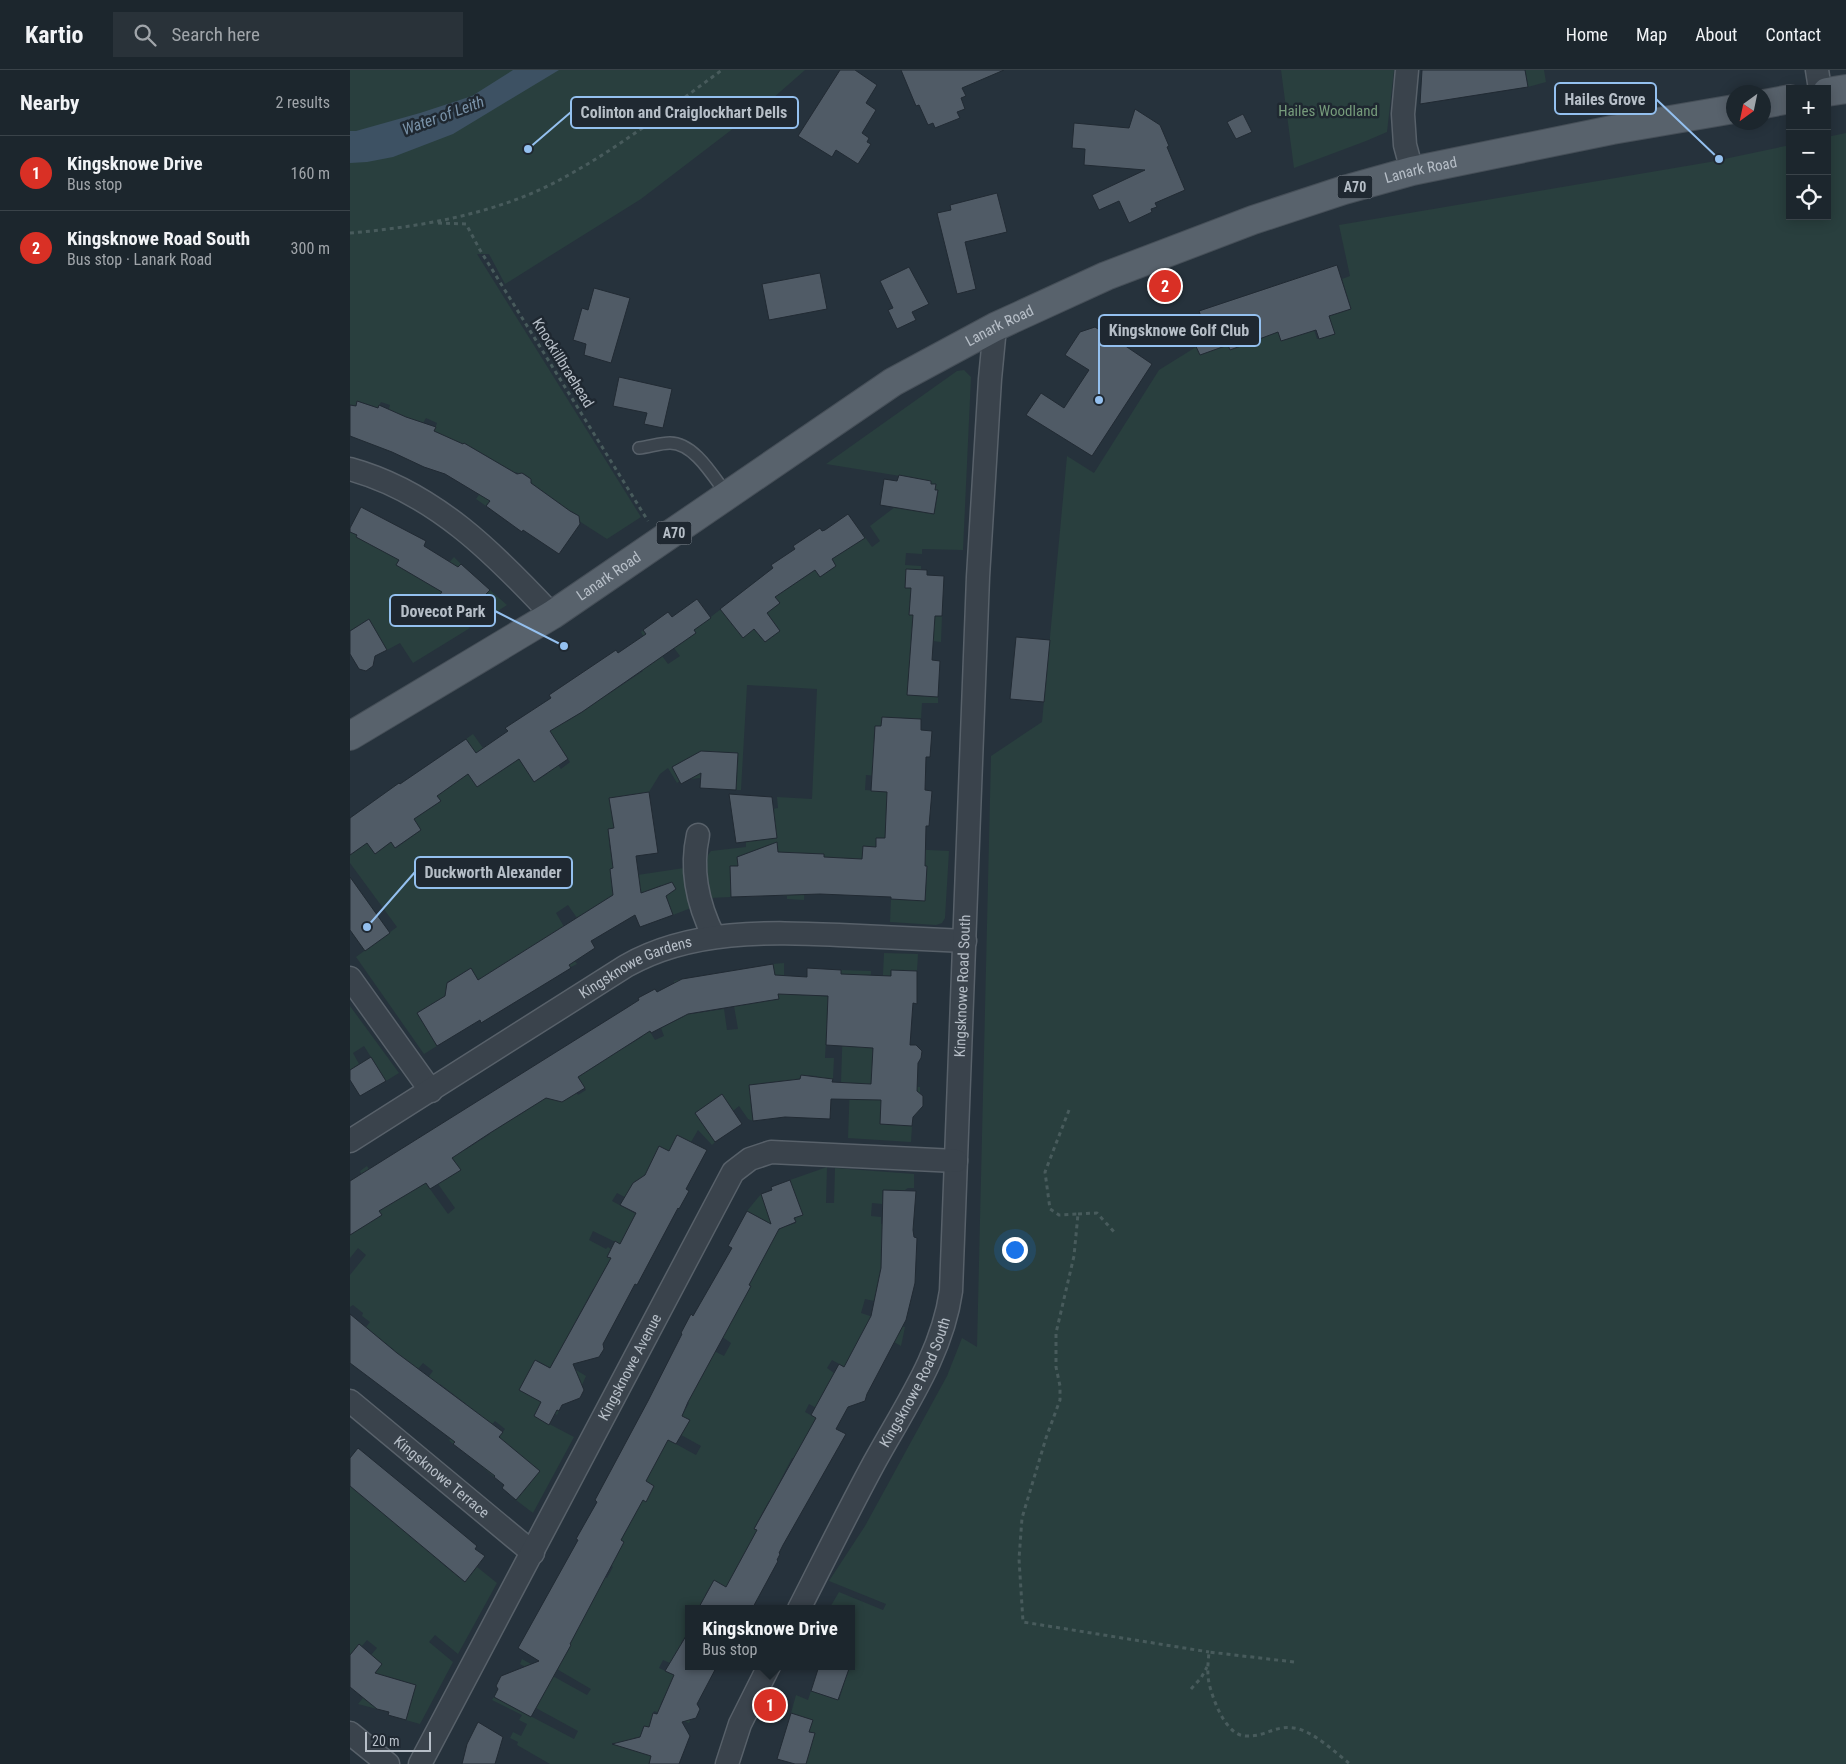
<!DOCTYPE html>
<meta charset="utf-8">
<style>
:root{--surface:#1c262d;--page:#293239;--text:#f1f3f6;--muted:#a0a5aa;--line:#3a4349;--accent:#d93025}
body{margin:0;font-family:"Roboto Condensed",sans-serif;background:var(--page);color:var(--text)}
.controls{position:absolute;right:15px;top:15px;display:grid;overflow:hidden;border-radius:0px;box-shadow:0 2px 12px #0003}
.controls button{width:45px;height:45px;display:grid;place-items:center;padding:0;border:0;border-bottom:1px solid var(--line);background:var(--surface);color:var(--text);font:25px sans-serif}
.compass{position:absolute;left:1376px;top:15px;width:45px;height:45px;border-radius:50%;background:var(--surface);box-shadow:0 2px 12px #0003;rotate:213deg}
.scale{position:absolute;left:15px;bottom:12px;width:66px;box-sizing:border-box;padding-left:5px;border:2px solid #b6bec7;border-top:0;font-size:14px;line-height:18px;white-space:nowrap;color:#b6bec7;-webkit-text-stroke:4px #1f2831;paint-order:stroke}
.you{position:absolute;left:664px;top:1179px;width:18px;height:18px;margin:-12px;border:4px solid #fff;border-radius:50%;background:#1a73e8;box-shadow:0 0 0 8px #1a73e833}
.badge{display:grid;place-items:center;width:32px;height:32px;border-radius:50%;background:var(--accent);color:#fff;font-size:16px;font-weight:700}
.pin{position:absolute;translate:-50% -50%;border:2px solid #fff;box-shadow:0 1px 5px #0006}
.popup{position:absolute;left:335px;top:1535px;width:170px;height:65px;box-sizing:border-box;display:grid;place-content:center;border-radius:0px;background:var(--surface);filter:drop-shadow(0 1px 4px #0005);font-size:16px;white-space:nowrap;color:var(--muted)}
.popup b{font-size:19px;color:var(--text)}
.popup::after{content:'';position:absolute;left:50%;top:100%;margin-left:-10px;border:10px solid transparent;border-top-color:var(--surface)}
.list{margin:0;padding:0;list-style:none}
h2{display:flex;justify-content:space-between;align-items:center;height:65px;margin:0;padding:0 20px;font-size:21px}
h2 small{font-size:16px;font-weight:400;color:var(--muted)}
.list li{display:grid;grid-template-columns:32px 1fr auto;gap:15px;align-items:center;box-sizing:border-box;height:75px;padding:0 20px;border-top:1px solid var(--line)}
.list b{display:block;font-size:19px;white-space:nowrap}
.list p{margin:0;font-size:16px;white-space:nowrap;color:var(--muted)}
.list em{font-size:16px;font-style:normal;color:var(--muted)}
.icon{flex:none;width:28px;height:28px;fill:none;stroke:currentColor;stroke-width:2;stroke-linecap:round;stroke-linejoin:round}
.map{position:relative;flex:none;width:1496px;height:1694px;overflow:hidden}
header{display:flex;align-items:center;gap:30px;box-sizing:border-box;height:70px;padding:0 25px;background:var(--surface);border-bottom:1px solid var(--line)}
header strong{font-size:24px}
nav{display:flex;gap:28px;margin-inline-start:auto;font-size:18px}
.search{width:350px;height:45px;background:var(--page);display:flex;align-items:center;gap:12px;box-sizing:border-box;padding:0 18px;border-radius:0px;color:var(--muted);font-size:19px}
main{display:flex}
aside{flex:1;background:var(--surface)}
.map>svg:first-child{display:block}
.green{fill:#293f3e}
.water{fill:#3d5163}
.building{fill:#505b66;stroke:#212a33}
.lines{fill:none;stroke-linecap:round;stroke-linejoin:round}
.service-casing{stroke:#58616a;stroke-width:14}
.minor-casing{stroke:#58616a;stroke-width:25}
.primary-casing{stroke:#464f58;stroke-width:30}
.path{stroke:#485b5c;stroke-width:3;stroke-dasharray:4 4;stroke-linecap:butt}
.service{stroke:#3a434c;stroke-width:11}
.minor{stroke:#3a434c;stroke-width:22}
.primary{stroke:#58626c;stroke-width:28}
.labels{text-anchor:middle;stroke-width:5;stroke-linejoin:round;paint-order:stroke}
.shield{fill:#1f2831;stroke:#89919a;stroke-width:1}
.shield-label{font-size:14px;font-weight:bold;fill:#b6bec7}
.park-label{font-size:15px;fill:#769b7b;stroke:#1f2831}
.street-label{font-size:15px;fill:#b6bec7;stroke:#1f2831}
.water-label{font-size:16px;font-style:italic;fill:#7992a8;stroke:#1f2831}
.leader{fill:none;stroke:#94c0ef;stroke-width:2}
.callout-dot{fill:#94c0ef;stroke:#1f2831;stroke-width:2}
.callout{fill:#1f2831;stroke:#94c0ef;stroke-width:2}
.callout-label{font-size:16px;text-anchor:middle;font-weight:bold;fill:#b6bec7}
</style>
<header>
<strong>Kartio</strong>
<div class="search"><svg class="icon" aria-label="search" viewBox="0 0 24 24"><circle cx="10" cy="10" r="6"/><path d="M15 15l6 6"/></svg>Search here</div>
<nav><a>Home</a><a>Map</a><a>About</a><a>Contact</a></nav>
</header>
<main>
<aside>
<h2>Nearby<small>2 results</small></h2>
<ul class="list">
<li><span class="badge">1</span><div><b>Kingsknowe Drive</b><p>Bus stop</p></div><em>160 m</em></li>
<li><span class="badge">2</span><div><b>Kingsknowe Road South</b><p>Bus stop · Lanark Road</p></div><em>300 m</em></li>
</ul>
</aside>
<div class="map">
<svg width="1496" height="1694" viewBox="0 0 1496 1694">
<rect width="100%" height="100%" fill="#26323c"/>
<!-- green -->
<path class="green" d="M0,0H455L422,29L291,129L155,214L139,184H127L291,447L257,469L229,451V446L221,441L219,442L181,413V409L173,403L169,404L166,402L163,407L159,404L136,436L126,429L144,404L141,389L114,373L102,392L82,385L91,364L84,361L87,353L76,348L72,355L38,342L40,335L31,332L28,338L8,331L6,336L0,335Z
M931,0H1044L1037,62L1016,71L944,98Z
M1175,0H1194L1196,12L1178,17Z
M1496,63V1694H456L464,1663L459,1662L463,1650L441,1643L446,1625L458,1630L461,1621L489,1630L499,1597L497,1596H501V1539H479L489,1522L533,1540L536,1534L479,1511L515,1456L597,1306L612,1268L627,1277L641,686L692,652L717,386L744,403L809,300L846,277L875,268L880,280L898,274L894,261L915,223L931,271L964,260L967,269L985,264L979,246L1001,239L992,209L1000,206L989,155L1360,92L1440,75V146H1477V67Z
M614,300L621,307L613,480L572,479V484L556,483L555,495L571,496V500L556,504L555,518H561L559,545L592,546L591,572L583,571V577L561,575L557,625L588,627V633H572L571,649L532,647L531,656H525L523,696L575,710L516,705L515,720L542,722L544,769L527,768L526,777L513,776L512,789L474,787V784L457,783L454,830L437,829V826H433L435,788L417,795L380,796L381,827L359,828C356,814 351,793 361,781L396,777V770L423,739L428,738L427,727L462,729L467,619L397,615L391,720H386L388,683L352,681L350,708L341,709L331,692L322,697L330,711L327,713L318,698L310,704L299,722L259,728L261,739H267L270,758L258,759L260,780L273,779L286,786L287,794L260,799L261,809L334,798L335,818L341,838L323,845L312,815L268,832L261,859L257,861L243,838L227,848L218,835L206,843L232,887L225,891L227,894L189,913L191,917L185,920L165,888L140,929L121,898L108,906L110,909L105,908L97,912L96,917L120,955L67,943L87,976L74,984L6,887L47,857L0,793V766L17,773L25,784L41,772L46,778L71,760L50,731L84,736L91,731L85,723L93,721L118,704L142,706L116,669L123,664L133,678L140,673L156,698L169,689L182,708L187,710L197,704L192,674L211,699L220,692L197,658L205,652L192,634L201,628L216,652L238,638L223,613L240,602L257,625L293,601L277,577L293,566L291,562L293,560L318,594L330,586L324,578L346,563L344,560L371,539L393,567L401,561L396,554L399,552L412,569L418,570L427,563V557L417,543L430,533L425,527L465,500L470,507L486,496L482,489L500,477L497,463L507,456L522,477L530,471L520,456L545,437L584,444L588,421L585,420L586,415L581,414V411L476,394L607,301Z
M0,462L7,465L49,473L79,515L104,487L111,494L91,515L95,519L87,528L120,558L63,593L50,573L37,580L19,549L0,561Z
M140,520L157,535L131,552L119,541Z
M539,778L599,781L595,848L592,853L586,855L540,852L541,829L575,831L577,797L538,794Z
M534,883L568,884L567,901L541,900L539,939L561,957V966L523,965L522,1004L547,1016L570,1017V1023L532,1021L530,1054L562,1056L561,1072L498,1068L500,1013L491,1012L493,953L477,952L475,988H484L483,1009L467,1013V1006L451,1005L448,1047L432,1011L399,1015L403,1051L398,1049L389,1036L383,1041L371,1025L345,1043L365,1072L362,1075L348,1060L341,1072L327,1065L319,1081L309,1076L303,1089L341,1110L340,1112L326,1105L299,1116L287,1110L283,1113L320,1151L267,1123L262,1131L286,1144L272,1170L302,1186L300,1189L243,1161L239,1170L256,1179L258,1177L261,1179L257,1186L261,1188L250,1209L279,1225L278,1227L243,1219L206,1288L236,1306L232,1315L186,1290L170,1320L209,1341L207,1345L189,1336L184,1346L224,1367L183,1443L166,1430L190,1401L165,1381L144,1407L129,1394L155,1359L145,1351L139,1358L124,1347L103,1374L99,1370L105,1362L116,1334L90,1314L67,1343L68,1320L83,1301L73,1293L68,1299L34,1292L44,1280L19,1260L0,1278L20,1252L12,1246L13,1243L3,1235L0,1237V1205L16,1185L8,1178L0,1188V1155L4,1162L32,1145L8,1106L11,1104L10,1101L17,1096L41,1134L63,1107L47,1081L51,1079L98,1144L105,1138L88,1114L110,1100L84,1058L96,1052L115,1080L140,1064L122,1035L151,1056L177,1040L160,1012H219L228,1025L236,1020L228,1007L253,991L236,963L248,956L265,983L292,967L275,939L299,960L305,970L314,966L311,958L333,947L317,917L324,913V911L336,908L341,944L374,939L377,960L388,959L378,901L387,900L393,935L429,929L423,894L434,893V910L450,925L490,927L491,900L521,901L520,924L532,925Z
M0,936L49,1003L36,1011L14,976L3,983L9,994L0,1000Z
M477,1097L476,1133H484L485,1098L564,1104V1118H558L555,1120H533L532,1134L522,1133L521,1146L531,1147V1154L564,1155L563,1160L547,1159L562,1207H566L564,1216L528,1212L524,1231L515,1229L511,1243L520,1246V1249L555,1257L551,1276L525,1261L520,1311L482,1290L477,1298L484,1303L468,1333L493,1347L490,1351L459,1334L455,1342L466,1348L449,1380L478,1396L472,1405L442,1388L427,1417L442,1426L419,1431L404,1458L421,1468L402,1469L384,1502L413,1518L407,1531L393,1523L370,1521L373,1515L364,1510L355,1525L361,1539H339V1547L336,1552L339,1553V1561L331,1573L338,1577L339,1596L359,1610L313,1590L309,1598L324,1605L310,1636L341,1649L339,1653L304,1641L301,1650L304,1659L294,1656L290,1667L284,1668L282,1677L296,1684L324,1694L300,1692L299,1694H200L167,1675L168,1672L160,1668L163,1662L171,1666L177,1654L169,1650L172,1645L142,1630L144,1627L224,1669L228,1661L186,1638L194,1607L170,1594L172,1589L237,1625L241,1619L205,1598L221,1575L212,1570L233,1528L204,1513L211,1501L248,1503L257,1508L263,1497L255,1491L265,1467L282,1450L288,1438L283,1435L287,1427L296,1431L304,1416L267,1396L301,1401L316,1373L289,1354L346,1385L351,1376L324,1361L339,1350L332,1346L339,1333L309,1317L331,1314L344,1321L359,1293L351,1274L374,1286L381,1273L371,1266L378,1251L349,1235L351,1232L358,1235L400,1216L375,1190L377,1187L405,1203L420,1176L413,1150L397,1141L411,1124L422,1156L431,1158L446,1153L440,1110Z
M0,1416L10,1424L69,1428L73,1431L58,1449L82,1483L103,1456L111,1464L90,1492L115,1512L127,1497L147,1513L108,1584L85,1565L79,1572L103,1592L70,1654L56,1650L66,1615L36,1606L27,1639L8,1634L13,1628L8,1623L32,1594L21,1585L27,1578L17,1570L11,1577L8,1575L0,1585Z"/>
<!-- water -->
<path class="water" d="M163,0H209L103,64L43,87L17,92L0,93V61H6L70,43L122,26Z"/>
<!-- building -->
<path class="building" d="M490,0H505L527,15L516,33L526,40L512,63L519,68L517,72L521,74L508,94L486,80L482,87L448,66Z
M551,0H654L612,18L616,26L611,28L615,39L607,42L610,48L585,58L583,53L578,55L569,35L566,36Z
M1072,0H1175L1178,17L1070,34Z
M785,39L810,55L819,76L817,77L835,120L805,133L807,137L801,139L802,142L779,153L769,131L749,140L742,125L795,100L734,95L735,79L722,78L724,53L779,58Z
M893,44L902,62L886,69L877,52Z
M647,123L657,162L615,172L626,219L607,224L587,143L601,140L600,135Z
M987,195L1001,239L979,246L985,264L969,269L966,260L931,271L928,262L880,280L878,275L850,285L842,268L857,263L849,241Z
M559,197L579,234L562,242L566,250L547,259L538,240L543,238L530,211Z
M470,203L477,239L419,250L412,214Z
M244,218L280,228L261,293L234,285L236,274L223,270L232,238L238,240Z
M745,257L759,266L763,259L778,269L774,275L802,294L742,386L676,345L691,323L714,338L739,300L715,285L730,262Z
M269,307L322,319L313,358L294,354L297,343L263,336Z
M7,331L28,338L29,335L56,347L86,357L84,361L113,374L114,373L167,404L172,403L181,409V413L220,441L229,446L230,454L209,484L173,460L172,462L136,436L140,431L95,404L74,397L42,382L0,366V335L6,336Z
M549,405L581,411V414H586L585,420H588L584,444L530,435L534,409L547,411Z
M11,437L76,471L74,476L108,497L111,494L140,520L119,541L114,536L106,545L87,528L92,522L46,495L49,490L6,467L7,465L0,462V458Z
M498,444L515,468L482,489L486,496L470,507L465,500L425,527L430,533L417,543L430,561L415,572L404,559L393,568L370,539L423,498L421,495L445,479L443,476L470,458L472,461L475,460Z
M556,499L577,500V505L594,506L592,546H585L582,590L590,591L588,627L557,625L563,545H559L561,518H555Z
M347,529L361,548L344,560L346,563L232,642L200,661L218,689L184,712L169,689L127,717L118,704L87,726L91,731L64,749L71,760L45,778L41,772L25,784L17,773L0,785V748L49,713L50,714L116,669L126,683L158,661L155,658L201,628L199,625L266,580L268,583L296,564L293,560L318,542L322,547Z
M19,549L37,580L25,586L23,596L16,601L9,599L0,584V561Z
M666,567L700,570L694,632L660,629Z
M532,647L571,649V660L582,661L580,687H576L575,720L582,721L579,756H576L575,796H577L575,831L541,829V827L470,824L381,827L380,796H388L387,787L427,772L428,782L474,784V787L512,789L513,776L526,777V768H535L537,722L521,721L525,656H531Z
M351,681L388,683L386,720L350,718L351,703L331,714L322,697Z
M299,722L308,783L286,786L291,823L322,812L326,819L316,826L323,845L290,857L285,845L241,871L245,878L219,895L221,898L131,953L130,950L87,976L67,943L95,926L97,913L121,898L128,910L263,825L260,799L263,798L258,759L264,758L259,728Z
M379,724L422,727L427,768L386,773Z
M0,807L40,863L15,881L0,860Z
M423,894L425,905L457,907V898L491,900V904L541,906V900L567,901V934L563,933L560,975H566L572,981L571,988L568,993L567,1021L573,1026V1036L563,1047L562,1056L530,1054L531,1030L481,1029L480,1049L435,1047L403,1051L399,1015L450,1009L451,1005L483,1009L482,1012L521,1014L523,978L476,975L478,926L428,924L429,929L338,944L301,963L300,961L228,1007L235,1018L212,1032L196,1028L140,1063L102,1088L111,1100L80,1119L76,1113L29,1141L32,1145L0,1165V1111L278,937L289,930L288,928L305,919L307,922L332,909Z
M21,987L36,1011L10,1026L0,1010V1000Z
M372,1024L392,1054L365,1072L345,1043Z
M327,1065L357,1080L336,1119L339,1121L329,1139L328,1138L287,1215L285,1214L253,1274L254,1279L249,1287L223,1294L234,1320L230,1328L212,1335L209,1341L207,1340L199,1355L184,1346L191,1332L169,1320L185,1290L200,1298L261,1188L257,1187L265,1171L270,1174L286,1143L270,1135L283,1113L295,1105L309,1076L319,1081Z
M440,1110L453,1145L444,1148L446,1152L429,1159L399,1215L401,1216L338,1332L332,1346L340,1350L326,1374L318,1370L296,1411L304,1416L296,1432L293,1430L271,1470L274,1472L220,1574L221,1575L181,1647L144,1627L148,1619L146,1616L151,1606L189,1591L168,1578L228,1470L226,1469L247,1432L245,1430L298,1331L332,1264L331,1263L341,1244L343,1246L382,1178L378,1176L397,1141L421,1154L411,1124L422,1120L421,1117Z
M533,1120L566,1121L563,1160L564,1167L567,1168L565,1213L556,1250L517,1324L515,1331L498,1337L486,1359L496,1364L433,1475L429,1483L430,1484L427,1490L428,1491L402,1539H348L364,1510L376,1517L407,1460L404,1459L466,1348L461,1345L489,1294L494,1297L521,1246L531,1198Z
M0,1244L47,1283L153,1362L149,1367L190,1401L166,1430L152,1418L154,1415L144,1407L145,1406L103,1374L105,1372L0,1293Z
M8,1378L103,1456L127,1476L125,1479L135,1486L115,1512L0,1416V1388Z
M339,1561V1596H367L347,1634L350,1639L346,1648L332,1652L340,1666L329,1694H299L301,1686L262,1674L290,1667L294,1656L299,1657L303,1643L307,1644L324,1605L315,1601Z
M9,1574L32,1594L25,1603L66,1615L56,1650L38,1645L39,1642L27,1639L0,1617V1585Z
M469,1596H500L488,1630L461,1621Z
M441,1643L463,1650L459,1662L465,1663L456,1694H445L427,1689Z
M128,1652L153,1667L145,1694H112L117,1674Z"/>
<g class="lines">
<defs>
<path id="service" d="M289,378C299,377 310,373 320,373C345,373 364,408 378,426"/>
<g id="minor">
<path d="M1057,0L1053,44L1055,75L1062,101"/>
<path d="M1467,0L1470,19"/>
<path d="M0,399C84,422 145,484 202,545"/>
<path d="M348,765C340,801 348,835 364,867"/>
<path d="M0,908L81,1021"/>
<path id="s1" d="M0,1071L276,896C341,859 418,862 489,865C531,867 573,869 615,871"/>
<path id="s2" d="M0,1331L183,1483"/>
<path id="s3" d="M449,1539C474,1490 498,1441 524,1393C554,1338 592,1285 601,1221L628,507L640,309L645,257"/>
<path d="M0,1663L38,1694"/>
<path id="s4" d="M70,1694L383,1102L400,1089L421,1082L606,1091"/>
<path d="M377,1694L390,1654L419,1596"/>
</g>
<g id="primary">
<path d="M1477,22L1496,19"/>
<path d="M1414,34L1440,29"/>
<path id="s5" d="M0,666L202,545L543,312L645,257L756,206L903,150L994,120L1062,101L1262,60L1384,39"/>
</g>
</defs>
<!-- service casing -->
<use href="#service" class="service-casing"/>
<!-- minor casing -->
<use href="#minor" class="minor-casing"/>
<!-- primary casing -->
<use href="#primary" class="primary-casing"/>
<!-- path -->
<path class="path" d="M88,153L116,154L130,180L298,451
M0,163C72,157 151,143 215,107C270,77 321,37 372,0
M719,1040L695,1102L700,1139L709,1145L728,1144L724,1186L706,1263V1297L710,1316V1330L696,1368L672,1448L669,1489L673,1552L859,1582
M728,1144L747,1143L765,1163
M944,1592L859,1582C858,1592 857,1603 859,1613C863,1630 876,1666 896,1666C917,1667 926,1653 949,1659C966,1664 986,1683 1000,1694
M841,1619L851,1608L857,1597"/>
<!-- service -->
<use href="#service" class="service"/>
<!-- minor -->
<use href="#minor" class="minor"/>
<!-- primary -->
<use href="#primary" class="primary"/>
</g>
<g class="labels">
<!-- shield labels -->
<g class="shield">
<rect x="987.5" y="105.5" width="35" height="23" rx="4"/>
<rect x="306.5" y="451.5" width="35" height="23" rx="4"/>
</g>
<g class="shield-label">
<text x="1005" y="122">A70</text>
<text x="324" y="468">A70</text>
</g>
<!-- park labels -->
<g class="park-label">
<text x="978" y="46">Hailes Woodland</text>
</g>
<!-- street labels -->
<g class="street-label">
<text dy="5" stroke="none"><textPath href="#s5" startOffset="1219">Lanark Road</textPath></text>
<text dy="5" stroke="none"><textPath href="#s5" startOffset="769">Lanark Road</textPath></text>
<text transform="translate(213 293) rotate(58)" y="5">Knockillbraehead</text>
<text dy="5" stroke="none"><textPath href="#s5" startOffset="304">Lanark Road</textPath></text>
<text dy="5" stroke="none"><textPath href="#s1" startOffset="335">Kingsknowe Gardens</textPath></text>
<text dy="5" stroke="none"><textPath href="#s3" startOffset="659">Kingsknowe Road South</textPath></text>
<text dy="5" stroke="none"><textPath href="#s4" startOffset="449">Kingsknowe Avenue</textPath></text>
<text dy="5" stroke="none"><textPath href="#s3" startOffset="255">Kingsknowe Road South</textPath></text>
<text dy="5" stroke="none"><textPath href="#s2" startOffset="119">Kingsknowe Terrace</textPath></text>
</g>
<!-- water labels -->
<g class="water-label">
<text transform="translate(93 45) rotate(-20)" y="6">Water of Leith</text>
</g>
</g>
<!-- callouts -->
<path class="leader" d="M1369 89L1306 29M178 79L221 42M749 330L749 261M214 576L145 541M17 857L65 802"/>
<g class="callout-dot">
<circle cx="1369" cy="89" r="5"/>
<circle cx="178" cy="79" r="5"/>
<circle cx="749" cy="330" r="5"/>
<circle cx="214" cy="576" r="5"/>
<circle cx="17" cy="857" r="5"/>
</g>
<g class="callout">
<rect x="1205" y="13" width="101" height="31" rx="5"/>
<rect x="221" y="27" width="227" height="31" rx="5"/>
<rect x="749" y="245" width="161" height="31" rx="5"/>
<rect x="40" y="525" width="105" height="31" rx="5"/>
<rect x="65" y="787" width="157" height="31" rx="5"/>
</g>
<g class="callout-label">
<text x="1255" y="35">Hailes Grove</text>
<text x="334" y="48">Colinton and Craiglockhart Dells</text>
<text x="829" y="266">Kingsknowe Golf Club</text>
<text x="93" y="547">Dovecot Park</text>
<text x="143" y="808">Duckworth Alexander</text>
</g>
</svg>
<div class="controls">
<button>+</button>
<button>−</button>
<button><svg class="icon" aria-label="locate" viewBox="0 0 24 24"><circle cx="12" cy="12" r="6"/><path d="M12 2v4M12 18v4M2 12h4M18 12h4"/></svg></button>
</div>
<svg class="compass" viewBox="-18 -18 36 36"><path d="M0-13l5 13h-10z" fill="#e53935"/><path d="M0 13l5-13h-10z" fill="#a0a5aa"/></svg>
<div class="scale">20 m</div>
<div class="you"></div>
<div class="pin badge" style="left:420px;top:1635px">1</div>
<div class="popup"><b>Kingsknowe Drive</b>Bus stop</div>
<div class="pin badge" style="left:815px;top:216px">2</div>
</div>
</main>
